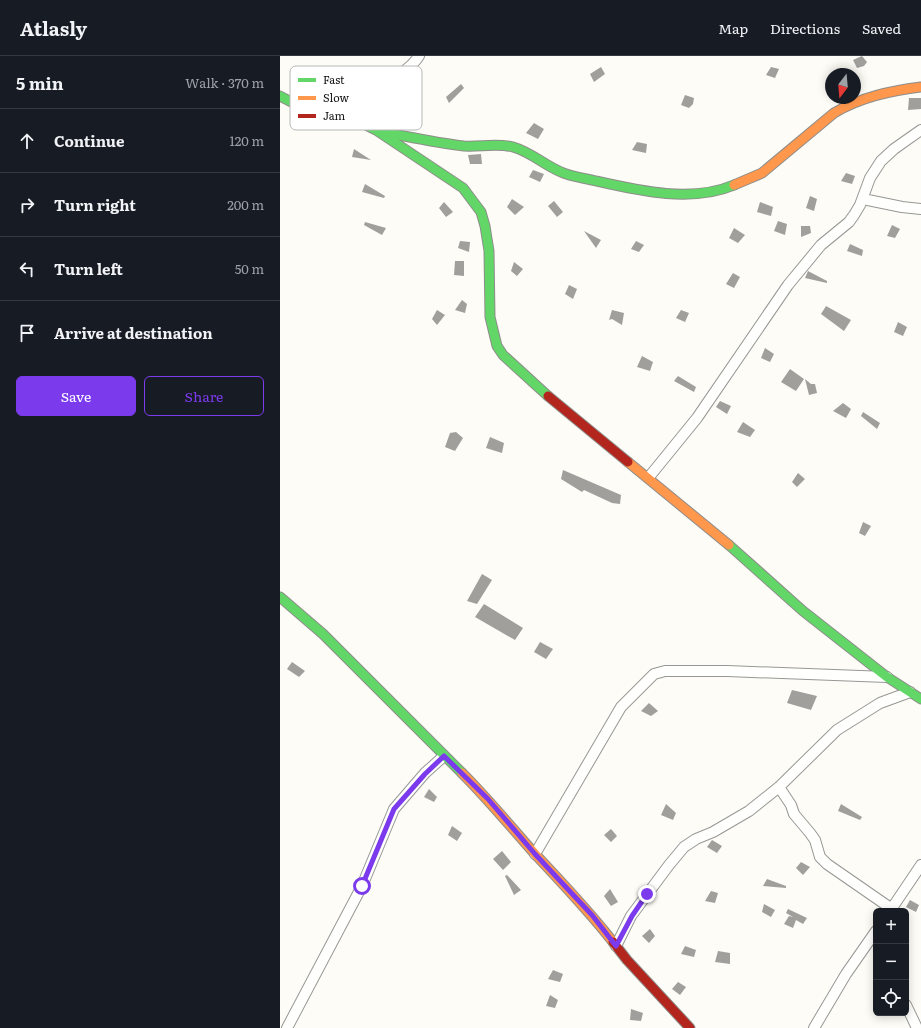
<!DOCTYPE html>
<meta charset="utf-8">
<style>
:root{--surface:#171b24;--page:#242831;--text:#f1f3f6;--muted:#9ea1a6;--line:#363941;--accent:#7c3aed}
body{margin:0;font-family:Literata,serif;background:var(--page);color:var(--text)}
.controls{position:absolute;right:12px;bottom:12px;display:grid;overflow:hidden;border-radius:6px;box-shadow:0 2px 10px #0003}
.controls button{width:36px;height:36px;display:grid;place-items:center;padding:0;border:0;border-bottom:1px solid var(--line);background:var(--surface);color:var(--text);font:20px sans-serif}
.compass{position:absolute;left:545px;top:12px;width:36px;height:36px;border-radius:50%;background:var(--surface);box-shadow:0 2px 10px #0003;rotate:196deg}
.stop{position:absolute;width:12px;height:12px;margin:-9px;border:3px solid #7c3aed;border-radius:50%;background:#fff}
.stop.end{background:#7c3aed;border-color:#fff;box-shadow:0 1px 4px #0008}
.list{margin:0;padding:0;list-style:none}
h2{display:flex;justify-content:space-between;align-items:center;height:52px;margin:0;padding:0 16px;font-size:17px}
h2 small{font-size:13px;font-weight:400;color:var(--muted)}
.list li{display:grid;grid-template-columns:26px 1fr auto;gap:12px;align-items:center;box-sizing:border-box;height:64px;padding:0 16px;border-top:1px solid var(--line)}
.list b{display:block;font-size:15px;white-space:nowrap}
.list em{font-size:13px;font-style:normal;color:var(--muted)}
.actions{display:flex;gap:8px;padding:12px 16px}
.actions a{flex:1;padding:9px 0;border:1px solid var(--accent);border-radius:6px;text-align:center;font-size:14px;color:var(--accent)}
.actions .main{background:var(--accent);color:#fff}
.icon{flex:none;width:22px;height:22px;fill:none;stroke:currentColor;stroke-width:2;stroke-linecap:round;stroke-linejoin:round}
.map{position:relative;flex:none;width:641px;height:972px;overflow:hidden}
header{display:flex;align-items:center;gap:24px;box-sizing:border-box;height:56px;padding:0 20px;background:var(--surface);border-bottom:1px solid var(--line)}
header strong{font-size:19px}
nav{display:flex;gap:22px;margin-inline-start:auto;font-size:14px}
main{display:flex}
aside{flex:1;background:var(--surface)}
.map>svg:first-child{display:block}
.building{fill:#a19f9c}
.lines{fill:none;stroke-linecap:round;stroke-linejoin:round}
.street-casing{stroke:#979795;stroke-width:12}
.fast-casing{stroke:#8e8d8b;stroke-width:11}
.slow-casing{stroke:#8e8d8b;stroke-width:11}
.jam-casing{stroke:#8e8d8b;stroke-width:11}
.street{stroke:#fffffe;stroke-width:10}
.fast{stroke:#63d668;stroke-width:9}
.slow{stroke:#ff974d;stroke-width:9}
.jam{stroke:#b3261e;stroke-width:9}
.route{stroke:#7c3aed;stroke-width:5}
.key{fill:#fff;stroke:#b8b8b8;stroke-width:1}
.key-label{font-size:11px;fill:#111}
</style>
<header>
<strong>Atlasly</strong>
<nav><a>Map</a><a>Directions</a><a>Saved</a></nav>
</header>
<main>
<aside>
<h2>5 min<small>Walk · 370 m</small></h2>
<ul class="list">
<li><svg class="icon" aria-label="ahead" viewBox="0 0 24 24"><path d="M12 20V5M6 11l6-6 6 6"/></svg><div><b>Continue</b></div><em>120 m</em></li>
<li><svg class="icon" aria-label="right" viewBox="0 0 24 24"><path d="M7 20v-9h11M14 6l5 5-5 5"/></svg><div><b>Turn right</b></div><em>200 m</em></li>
<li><svg class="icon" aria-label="left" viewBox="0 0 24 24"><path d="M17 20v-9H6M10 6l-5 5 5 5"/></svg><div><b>Turn left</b></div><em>50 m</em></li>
<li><svg class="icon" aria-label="arrive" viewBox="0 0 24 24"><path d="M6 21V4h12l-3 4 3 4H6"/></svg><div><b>Arrive at destination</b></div></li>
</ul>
<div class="actions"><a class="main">Save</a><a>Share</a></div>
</aside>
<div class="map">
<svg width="641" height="972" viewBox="0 0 641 972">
<rect width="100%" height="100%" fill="#fdfcf7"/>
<!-- building -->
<path class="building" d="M582,0L587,6L584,10L577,12L573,4Z
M321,11L325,18L314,26L310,18Z
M491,11L499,13L495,22L486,19Z
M181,28L184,32L169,47L166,41Z
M405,39L414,42L413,48L409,52L401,49Z
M629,42H641V53L628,54Z
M254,67L264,73L258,83L246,77Z
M357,86L367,88L366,97L352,94Z
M74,93L91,104L72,101Z
M201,98L202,108H190L188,99Z
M253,114L264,118L260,126L249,121Z
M566,117L575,120L572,128L561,125Z
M85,128L105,140L104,142L82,136Z
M530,140L537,143L534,155L526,152Z
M232,143L244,151L235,159L227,151Z
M274,145L283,156L277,161L268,150Z
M164,146L173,156L166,161L159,152Z
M480,146L493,151L491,160L477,156Z
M498,165L507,168L505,179L494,175Z
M85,166L106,172L102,179L84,169Z
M612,169L620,173L615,182L607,180Z
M521,170H530L531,177L521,181Z
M454,172L465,179L458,187L449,182Z
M304,175L321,184L316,192Z
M180,185L190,186L189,196L178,192Z
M356,185L364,189L359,196L351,193Z
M570,188L583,194L582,200L567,195Z
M175,205H184V220L174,219Z
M234,206L243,213L237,220L231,215Z
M528,215L547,225V227L525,222Z
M453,217L460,221L454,232L446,228Z
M289,229L297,233L293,243L285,238Z
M182,244L187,248L185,257L175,254Z
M546,250L571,264L564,275L541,258Z
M157,254L165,259L157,269L152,263Z
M332,254L344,257L342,269L332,263L329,264Z
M401,254L409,257L405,266L396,262Z
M618,266L627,271L623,280L614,276Z
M485,292L494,298L490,306L481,302Z
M362,300L373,306L370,315L357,311Z
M510,313L524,323L516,335L501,326Z
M398,320L416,331L414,336L394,325Z
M525,323L531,328H535L537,337L529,339Z
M440,345L451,350L447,358L436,351Z
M563,347L571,353L566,362L553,355Z
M583,356L600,367L597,373L581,360Z
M463,366L475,374L470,381L457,376Z
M176,376L183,382L175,395L165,391L170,377Z
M210,381L224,387L222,397L206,392Z
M283,414L341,439L340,448L332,447L304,434L302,436L281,423Z
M518,417L525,423L517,431L512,426Z
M583,466L591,470L585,480L579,477Z
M202,518L212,524L197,548L187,545Z
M204,548L243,572L235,584L195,561Z
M260,586L273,593L266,603L254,596Z
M12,606L25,615L19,621L7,613Z
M512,634L537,640L531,654L507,647Z
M369,647L378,655L371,660L361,655Z
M149,733L157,741L154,746L144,741Z
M386,748L396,757L393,764L381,759Z
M561,748L582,761L580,764L558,755Z
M172,770L182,777L177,785L168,779Z
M331,773L337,780L331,786L324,779Z
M432,784L442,790L437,797L427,791Z
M222,795L231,806L223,814L213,803Z
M521,806L530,811L523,819L516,812Z
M227,819L241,834L234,839L225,820Z
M487,823L506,830V832L483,830Z
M330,833L338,846L331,850L324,840Z
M431,835L438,837L435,847L425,845Z
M630,844L639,849L636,856L626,851Z
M484,848L495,854L491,861L482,856Z
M508,853L527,862L523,868L516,864L513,872L504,868L509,860L513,861L506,857Z
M370,873L375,880L369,887L362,880Z
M405,890L416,894L414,901L401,898Z
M438,895L450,897V908L435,906Z
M273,914L283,918L280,926L268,923Z
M398,926L406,931L400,939L392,933Z
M270,939L278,944L275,952L266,950Z
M351,953L363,957L361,965L350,964Z"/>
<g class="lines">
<defs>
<path id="street" d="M76,64C80,55 84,43 92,37C108,23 127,18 139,0
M583,143L622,151L641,153
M369,421L417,362L508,229L541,189L569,166L574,159L580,149L590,122L601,105L614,93L641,74
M499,731L511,749L514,758L530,777L535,784L540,801L547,808L612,853
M255,798L341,651L374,618L385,615H447L607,621
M610,855L641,809
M336,890L351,860L389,809L404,791L416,783L433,776L469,755L499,731L557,674L600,647L630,636
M626,949L637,972
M7,972L82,830L114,753L145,717L164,700
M534,972L566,918L596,875"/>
<path id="fast" d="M0,40L21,51L76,64L96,74L183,132L201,156L205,170L209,195L210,261L217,290L223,299L268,340
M103,76C130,81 157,87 184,90C200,91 217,87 233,91C251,96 264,109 281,116C292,121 305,122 316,125C360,135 412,147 454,129
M449,489L523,555L607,621L641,643
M0,541L43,578L182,717"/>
<path id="slow" d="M454,129L482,117L554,57C581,41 610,35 641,31
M348,406L449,489
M182,717C208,743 231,771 255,798C282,827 309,855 333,886"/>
<path id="jam" d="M268,340L348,406
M333,886L347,904L410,972"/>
</defs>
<!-- street casing -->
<use href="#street" class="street-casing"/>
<!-- fast casing -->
<use href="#fast" class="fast-casing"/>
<!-- slow casing -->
<use href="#slow" class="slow-casing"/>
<!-- jam casing -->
<use href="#jam" class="jam-casing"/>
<!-- street -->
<use href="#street" class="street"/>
<!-- fast -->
<use href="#fast" class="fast"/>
<!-- slow -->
<use href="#slow" class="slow"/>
<!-- jam -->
<use href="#jam" class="jam"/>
</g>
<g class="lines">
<!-- route -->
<path class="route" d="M82,830L114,753L145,718L164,700L208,743L255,798L312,859L336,890L352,860L367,838"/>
</g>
<!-- legend -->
<rect x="10" y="10" width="132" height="64" rx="6" class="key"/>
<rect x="18" y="22" width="18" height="4" fill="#63d668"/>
<rect x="18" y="40" width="18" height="4" fill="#ff974d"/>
<rect x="18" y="58" width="18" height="4" fill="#b3261e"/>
<g class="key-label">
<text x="43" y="28">Fast</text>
<text x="43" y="46">Slow</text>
<text x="43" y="64">Jam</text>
</g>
</svg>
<div class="controls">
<button>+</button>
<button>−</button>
<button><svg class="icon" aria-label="locate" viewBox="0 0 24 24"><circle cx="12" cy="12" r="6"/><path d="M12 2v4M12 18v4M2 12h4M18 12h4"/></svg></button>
</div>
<svg class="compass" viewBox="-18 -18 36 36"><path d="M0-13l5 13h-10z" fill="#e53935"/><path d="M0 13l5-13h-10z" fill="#9ea1a6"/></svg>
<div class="stop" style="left:82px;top:830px"></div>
<div class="stop end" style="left:367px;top:838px"></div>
</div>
</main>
